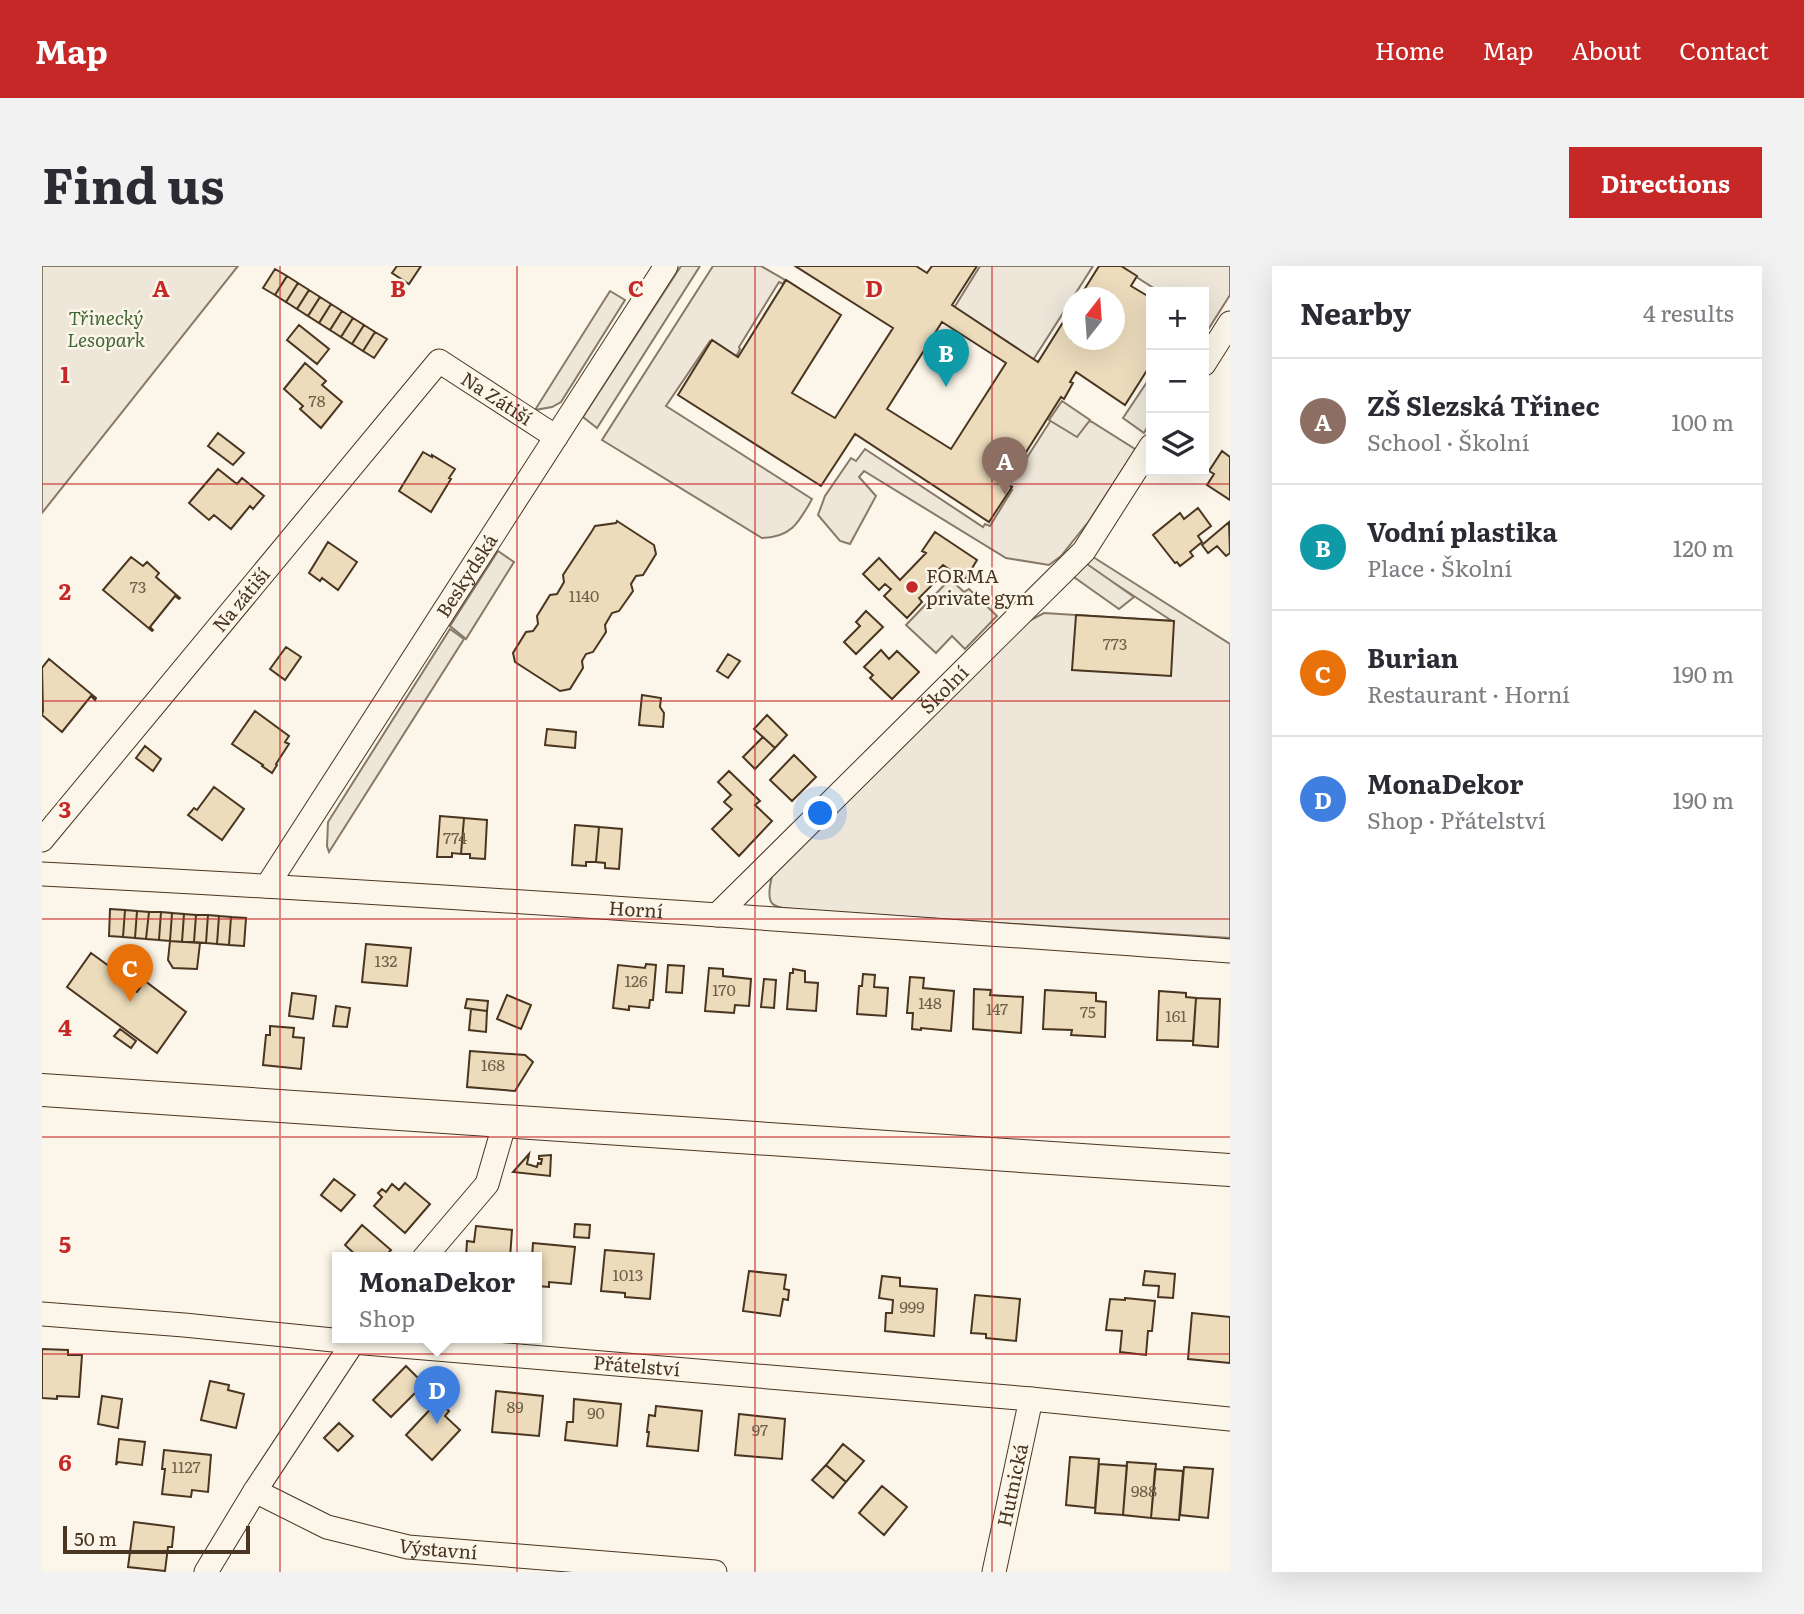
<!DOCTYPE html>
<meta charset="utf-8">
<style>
:root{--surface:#fff;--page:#f2f2f3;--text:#2b2b33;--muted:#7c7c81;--line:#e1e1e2;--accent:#c62828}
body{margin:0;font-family:Literata,serif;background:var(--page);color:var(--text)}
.controls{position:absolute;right:21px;top:21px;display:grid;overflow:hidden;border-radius:0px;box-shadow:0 7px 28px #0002}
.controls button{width:63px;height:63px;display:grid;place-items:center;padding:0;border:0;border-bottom:2px solid var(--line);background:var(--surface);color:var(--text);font:35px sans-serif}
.compass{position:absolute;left:1020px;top:21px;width:63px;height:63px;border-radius:50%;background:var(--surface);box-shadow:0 7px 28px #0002;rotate:17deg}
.scale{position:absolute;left:21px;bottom:18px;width:187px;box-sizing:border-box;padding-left:7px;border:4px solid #4a3520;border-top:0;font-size:19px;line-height:24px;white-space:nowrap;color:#4a3520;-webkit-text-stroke:5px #fbf6e9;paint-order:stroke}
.you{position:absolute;left:779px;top:548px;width:24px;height:24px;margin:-18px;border:5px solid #fff;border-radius:50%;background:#1a73e8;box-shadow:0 0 0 10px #1a73e833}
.badge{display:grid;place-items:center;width:46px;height:46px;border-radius:50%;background:var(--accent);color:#fff;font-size:23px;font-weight:700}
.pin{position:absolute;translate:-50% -58px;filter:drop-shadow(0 2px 4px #0008)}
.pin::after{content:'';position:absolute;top:37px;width:24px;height:21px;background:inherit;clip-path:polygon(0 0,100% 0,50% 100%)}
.popup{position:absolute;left:290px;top:986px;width:210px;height:91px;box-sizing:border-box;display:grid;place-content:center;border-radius:0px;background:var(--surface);filter:drop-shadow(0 2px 5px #0005);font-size:23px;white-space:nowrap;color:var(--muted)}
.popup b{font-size:26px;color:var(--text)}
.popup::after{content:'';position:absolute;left:50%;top:100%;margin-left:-14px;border:14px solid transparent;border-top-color:var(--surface)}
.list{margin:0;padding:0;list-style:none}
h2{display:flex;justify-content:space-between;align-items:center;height:91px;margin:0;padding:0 28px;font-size:30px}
h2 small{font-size:23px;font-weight:400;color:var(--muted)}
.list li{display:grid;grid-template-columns:46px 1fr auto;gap:21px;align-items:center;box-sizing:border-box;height:126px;padding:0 28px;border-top:2px solid var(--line)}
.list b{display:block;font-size:26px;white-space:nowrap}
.list p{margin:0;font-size:23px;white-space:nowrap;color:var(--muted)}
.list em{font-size:23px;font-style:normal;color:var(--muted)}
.icon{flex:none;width:38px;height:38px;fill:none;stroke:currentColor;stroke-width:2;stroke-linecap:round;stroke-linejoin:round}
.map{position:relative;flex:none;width:1188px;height:1306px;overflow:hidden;border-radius:0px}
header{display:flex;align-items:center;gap:42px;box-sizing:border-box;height:98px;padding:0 35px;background:var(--accent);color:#fff}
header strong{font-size:33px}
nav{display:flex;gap:38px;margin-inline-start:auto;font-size:24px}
.intro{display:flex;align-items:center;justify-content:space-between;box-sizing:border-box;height:168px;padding:0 42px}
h1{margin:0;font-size:49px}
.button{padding:18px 32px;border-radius:0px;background:var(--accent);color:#fff;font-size:24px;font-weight:700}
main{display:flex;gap:42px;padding:0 42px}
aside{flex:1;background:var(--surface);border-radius:0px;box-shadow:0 7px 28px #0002}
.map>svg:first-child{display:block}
.green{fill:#ede6d9;stroke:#887966;stroke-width:2}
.parking{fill:#ede7d9;stroke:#887966;stroke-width:2}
.building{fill:#ecdcbc;stroke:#4a3520;stroke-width:2;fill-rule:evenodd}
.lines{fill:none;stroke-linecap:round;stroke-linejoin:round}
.street-casing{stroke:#4a3520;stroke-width:25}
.secondary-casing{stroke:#4a3520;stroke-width:34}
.street{stroke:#fbf6e9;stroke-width:23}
.secondary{stroke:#fbf6e9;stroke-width:32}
.grid{fill:none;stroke:#c62828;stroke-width:2;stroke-opacity:0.55}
.poi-dot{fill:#c62828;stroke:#fbf6e9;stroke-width:2.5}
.labels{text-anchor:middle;stroke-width:5;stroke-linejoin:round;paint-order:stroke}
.number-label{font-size:16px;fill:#725f47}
.park-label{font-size:19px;font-style:italic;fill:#436837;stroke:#fbf6e9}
.street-label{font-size:19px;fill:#4a3520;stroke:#fbf6e9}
.poi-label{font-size:19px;fill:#4a3520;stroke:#fbf6e9;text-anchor:start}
.grid-label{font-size:23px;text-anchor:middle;font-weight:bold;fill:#c62828;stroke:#fbf6e9;stroke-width:5;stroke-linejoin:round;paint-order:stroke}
</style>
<header>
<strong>Map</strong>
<nav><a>Home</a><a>Map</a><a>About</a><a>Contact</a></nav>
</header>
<div class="intro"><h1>Find us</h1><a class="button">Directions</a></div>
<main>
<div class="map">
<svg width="1188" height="1306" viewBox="0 0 1188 1306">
<rect width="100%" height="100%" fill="#fbf6e9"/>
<!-- green -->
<path class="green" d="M0,0H196L0,247Z
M639,0H658L555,162L541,151Z
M671,0H719L743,14L741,18L737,16L697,81L698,83L694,91L668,75L624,140L770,233C757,256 750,271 720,272L560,174Z
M938,0H1051L991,94L912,42Z
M1077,0H1188V29L1162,70V26H1118Z
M568,25L583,34L519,136L510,141L493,144Z
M1109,110V154L1102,167L1081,152Z
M1009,154L1035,169L1047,155L1050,156L1093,183V184L1047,255L1019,290L1007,299L964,292L822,205L817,211L834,230L808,278L798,275L776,249L783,230L809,192L814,195L823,183L941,261L943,258L948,260L970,224L966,221Z
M1048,289L1188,378V672L760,644C731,641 722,643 730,610L981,358L1002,347L1130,355L1043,298Z
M408,363L422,373L287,586L285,580L286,556Z"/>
<!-- parking -->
<path class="parking" d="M1020,135L1048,154L1035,171L1007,154Z
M456,285L472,296L424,373L408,360Z
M1045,298L1092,331L1077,343L1029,309Z
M908,313L922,326L927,323L955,350L923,383L910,370L894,387L864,359Z"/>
<!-- building -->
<path class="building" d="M355,0H379L367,18L350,7Z
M753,0H874L885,7L890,0H935L910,39L996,96L1030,42V74H1072V32H1037L1057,0H1079L1095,10L1089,20L1109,32V98L1083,139L1034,106L1028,116L1031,117L1022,133L1019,131L964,218L970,221L947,256L813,168L779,220L636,129L670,74L696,91L744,14L799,49L750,127L793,152L851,62ZM900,56L964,97L909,183L845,143Z
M233,3L245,10L233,29L221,22Z
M245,10L256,17L244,36L233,29Z
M256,17L267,24L255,43L244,36Z
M267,24L278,31L266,50L255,43Z
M278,31L289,38L277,57L266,50Z
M289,38L300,45L288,64L277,57Z
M300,45L311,52L299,71L288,64Z
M311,52L322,59L310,78L299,71Z
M257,59L287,83L275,98L245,74Z
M322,59L333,66L321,85L310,78Z
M333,66L345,73L332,92L321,85Z
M263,97L284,115L280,119L300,136L279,162L258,143L261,140L242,123Z
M176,167L202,187L191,199L166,180Z
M1180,185L1188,191V234L1165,219L1172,208L1167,205Z
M381,186L390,191V189L413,203L407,212L409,213L389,246L357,225Z
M176,203L195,218L200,212L222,230L211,243L208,240L189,263L172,249L167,254L147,237Z
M1156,242L1169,260L1156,270L1160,276L1148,286L1151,290L1138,300L1135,296L1133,297L1111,269L1138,247L1142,253Z
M575,255L612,279L614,288L601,309L594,310L589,318L591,325L577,345L570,347L563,359L564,366L551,386L544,388L540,395L541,402L528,423L518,425L473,396L471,387L484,366L491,365L496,358L495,350L508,329L515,328L522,316L521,309L550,265L553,260L574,257Z
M1187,256L1188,287L1184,290L1175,280L1166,287L1160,279Z
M893,266L935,294L923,314L901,299L893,307L897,312L877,332L880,336L865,352L842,330L849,323L843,318L837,324L821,308L837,292L858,314L884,287L880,285Z
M286,276L315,296L296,324L280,312L278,315L267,307Z
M89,291L101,300L105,296L117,307L114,311L138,332L137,333L133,330L108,361L111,364L110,365L61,324Z
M824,345L841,361L814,388L802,376L818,360L814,356Z
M1034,349L1132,355L1129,410L1030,404Z
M244,381L259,391L243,414L228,403Z
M839,384L847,393L855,385L877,406L850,433L828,412L831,409L822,401Z
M686,388L698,395L686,412L675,405Z
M7,393L54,432L53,434L49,430L20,466L0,449L1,445L0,402Z
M600,429L619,432L618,441L622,447L621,461L597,459Z
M213,445L247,470L243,476L247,478L234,498L235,499L230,507L220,500L221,499L190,478Z
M725,449L745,469L733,482L712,463Z
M505,463L534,466L533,482L503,479Z
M721,471L733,482L713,503L701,491Z
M103,480L119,493L111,505L94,492Z
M752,489L774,511L750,535L728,514Z
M687,505L718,535L713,539L730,555L697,590L670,563L690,543L682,536L689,529L676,516Z
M172,521L202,543L180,574L146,549L152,542L155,544Z
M398,550L422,552L419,588L410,587V591H395Z
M422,552L445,554L443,593L428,592V588H419Z
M533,559L557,561L554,596H544V600L530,599Z
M557,561L580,563L577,603L563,602V597L554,596Z
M68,643L83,644L81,671L67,670Z
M83,644L95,645L93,672L81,671Z
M95,645L107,646L104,673L93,672Z
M107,646H119L117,674L104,673Z
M119,646L130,647L128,675L117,674Z
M130,647L142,648L140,676L128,675Z
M142,648L154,649L152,676H140Z
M154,649H166L164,677L152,676Z
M166,649L177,650L175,678L164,677Z
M177,650L189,651L187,679L175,678Z
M189,651L204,652L202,680L187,679Z
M128,675L158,677L155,703L131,702L126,694Z
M324,678L369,682L365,720L320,716Z
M49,687L86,714L83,718L95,726L103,715L144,746L115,787L25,721Z
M604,698L614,699L611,734H608L607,742L587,740V744L571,742L576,699L603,702Z
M626,699L642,700L640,727L624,726Z
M667,702L681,703V710L709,713L707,740L693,739L692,747L663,745Z
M751,703L763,705V716L776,717L774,745L745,743L748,707H751Z
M821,708L833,709L832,721L846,722L844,750L815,748L817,720H820Z
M868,711L882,712L881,722L912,725L909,765L879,762V764L870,763L871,747H865Z
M722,713L734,714L732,742L719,741Z
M932,723L949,724L948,729L981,731L979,767L931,763Z
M1003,724L1054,727V735L1064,736L1063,771L1029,769L1030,764L1001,763Z
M1117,725L1144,727V731L1154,732L1151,775L1115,774Z
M250,727L274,730L271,753L247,750Z
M465,729L489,739L479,763L455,753Z
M1154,732L1178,733L1176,781L1151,779Z
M425,733L446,735L445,745L423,742Z
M294,740L308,742L305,761L291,760Z
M429,743L445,745L444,766L427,764Z
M228,760L252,762L251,771L262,772L259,803L221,799L224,769H228Z
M78,763L94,775L89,782L72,770Z
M428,785L483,789L491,796L473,825L425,821Z
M487,888L485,898L495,901L496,897L499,898L500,893H497V890L509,889L508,910L471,906Z
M292,913L313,929L299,945L279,929Z
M363,917L388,938L363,967L332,940L340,931L336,927L340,923L344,926L350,918L357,924Z
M533,958L548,959L547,972L532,971Z
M320,959L349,984L342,992H317L303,979Z
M434,960L470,964L468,992H424L425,975L432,976Z
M491,977L533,981L529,1018L507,1016V1021L495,1020V992H490Z
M563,984L612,988L608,1033L583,1031V1027L559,1025Z
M707,1005L744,1009L742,1023L747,1024L746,1034L741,1033L738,1050L701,1045Z
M1103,1005L1133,1008L1131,1032L1116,1031L1117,1020L1101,1019Z
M840,1010L858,1012V1020L895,1023L892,1070L843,1065L844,1047H850L851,1034L837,1032Z
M933,1029L978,1033L974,1075L944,1072V1068L929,1067Z
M1083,1032L1113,1035L1110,1065H1106L1104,1089L1078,1086L1080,1065L1064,1064L1068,1033L1083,1034Z
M1150,1047L1188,1051V1097L1146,1093Z
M0,1083L26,1084V1089H40L37,1131L15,1130V1133L0,1132Z
M364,1100L382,1118L349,1151L331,1134Z
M168,1115L187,1119L186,1124L202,1128L194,1162L159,1154Z
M454,1125L501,1130L497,1170L450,1166Z
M60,1130L80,1133L76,1162L56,1158Z
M532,1133L579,1138L575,1180L523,1174L525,1156H531Z
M396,1135L407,1145L403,1150L418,1164L390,1194L364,1169Z
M614,1140L660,1145L656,1185L605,1180L607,1166H605L607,1149L613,1150Z
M697,1148L743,1153L740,1193L693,1189Z
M297,1157L311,1170L296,1185L282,1172Z
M77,1173L103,1176L100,1199L76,1196L74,1199Z
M801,1178L822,1195L804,1216L784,1199Z
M122,1184L169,1189L166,1226L150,1224L149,1231L120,1228L123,1203H120Z
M1028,1191L1057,1193L1053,1242L1024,1239Z
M1085,1196L1114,1198L1109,1252L1081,1249Z
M1057,1198L1085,1200L1081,1249L1053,1247Z
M784,1199L804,1216L791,1232L770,1214Z
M1142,1201L1171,1203L1166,1252L1138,1249Z
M1113,1203L1141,1205L1137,1254L1109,1252Z
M840,1220L865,1241L842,1269L817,1247Z
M92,1256L132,1261L130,1281H126L123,1305L86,1301Z"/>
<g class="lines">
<defs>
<g id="street">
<path d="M1162,98L1188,57"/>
<path id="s1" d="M0,574L397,95L514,171"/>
<path id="s2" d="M0,608C396,628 792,657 1188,685"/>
<path id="s3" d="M225,620L624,0"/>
<path id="s4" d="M675,649L1042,285L1109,180"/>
<path d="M382,992L445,918L463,856"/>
<path id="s5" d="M0,1048L142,1059L311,1076L989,1133L1188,1153"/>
<path id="s6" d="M213,1225L285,1261L366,1281L673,1306"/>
<path d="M164,1306L213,1225L314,1072"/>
<path id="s7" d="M952,1306L989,1133"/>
</g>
<path id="secondary" d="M0,824L1188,904"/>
</defs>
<!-- street casing -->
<use href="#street" class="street-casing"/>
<!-- secondary casing -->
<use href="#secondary" class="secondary-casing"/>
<!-- street -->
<use href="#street" class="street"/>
<!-- secondary -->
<use href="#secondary" class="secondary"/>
</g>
<!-- grid -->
<path class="grid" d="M238,0V1306M475,0V1306M713,0V1306M950,0V1306M0,218H1188M0,435H1188M0,653H1188M0,871H1188M0,1088H1188"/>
<!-- markers -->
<circle class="poi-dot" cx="870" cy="321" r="7"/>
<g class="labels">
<!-- number labels -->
<g class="number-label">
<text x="275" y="141">78</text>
<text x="96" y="327">73</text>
<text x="542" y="336">1140</text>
<text x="1073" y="384">773</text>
<text x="413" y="578">774</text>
<text x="344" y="701">132</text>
<text x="594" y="721">126</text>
<text x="682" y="730">170</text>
<text x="888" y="743">148</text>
<text x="955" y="749">147</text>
<text x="1046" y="752">75</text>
<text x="1134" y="756">161</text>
<text x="451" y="805">168</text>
<text x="586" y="1015">1013</text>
<text x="870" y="1047">999</text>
<text x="473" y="1147">89</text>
<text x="554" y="1153">90</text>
<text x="718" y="1170">97</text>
<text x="144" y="1207">1127</text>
<text x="1102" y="1231">988</text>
</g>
<!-- park labels -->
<g class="park-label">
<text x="64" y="59">Třinecký<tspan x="64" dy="22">Lesopark</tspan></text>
</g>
<!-- street labels -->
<g class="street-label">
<text dy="7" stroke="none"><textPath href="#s1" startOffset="691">Na Zátiší</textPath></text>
<text dy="7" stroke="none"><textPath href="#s3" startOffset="369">Beskydská</textPath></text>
<text dy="7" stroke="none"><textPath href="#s1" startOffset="312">Na zátiší</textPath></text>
<text dy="7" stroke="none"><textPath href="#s4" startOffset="320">Školní</textPath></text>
<text dy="7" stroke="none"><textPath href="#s2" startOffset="595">Horní</textPath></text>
<text dy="7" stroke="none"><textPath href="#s5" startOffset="597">Přátelství</textPath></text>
<text dy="7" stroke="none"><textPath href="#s7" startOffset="89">Hutnická</textPath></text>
<text dy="7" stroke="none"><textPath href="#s6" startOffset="194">Výstavní</textPath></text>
</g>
<!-- poi labels -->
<g class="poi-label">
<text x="884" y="317">FORMA<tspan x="884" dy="22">private gym</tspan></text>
</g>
</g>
<g class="grid-label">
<text x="119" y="31">A</text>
<text x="356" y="31">B</text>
<text x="594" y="31">C</text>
<text x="832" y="31">D</text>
<text x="23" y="117">1</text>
<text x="23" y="334">2</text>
<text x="23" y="552">3</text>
<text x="23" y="770">4</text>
<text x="23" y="987">5</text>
<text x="23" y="1205">6</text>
</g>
</svg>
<div class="controls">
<button>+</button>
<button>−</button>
<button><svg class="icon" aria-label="layers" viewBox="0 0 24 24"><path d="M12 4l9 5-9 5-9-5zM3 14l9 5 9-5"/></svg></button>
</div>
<svg class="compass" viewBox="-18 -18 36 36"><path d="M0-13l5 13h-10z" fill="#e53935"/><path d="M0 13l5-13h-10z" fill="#7c7c81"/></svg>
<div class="scale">50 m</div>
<div class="you"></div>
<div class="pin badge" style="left:963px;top:229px;background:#8d6e63">A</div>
<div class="pin badge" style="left:904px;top:121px;background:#0f9aa8">B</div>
<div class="pin badge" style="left:88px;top:736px;background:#e8710a">C</div>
<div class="pin badge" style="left:395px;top:1158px;background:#3f7fe0">D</div>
<div class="popup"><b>MonaDekor</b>Shop</div>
</div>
<aside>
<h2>Nearby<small>4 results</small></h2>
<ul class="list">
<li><span class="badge" style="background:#8d6e63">A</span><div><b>ZŠ Slezská Třinec</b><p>School · Školní</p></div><em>100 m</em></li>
<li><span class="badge" style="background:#0f9aa8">B</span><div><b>Vodní plastika</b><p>Place · Školní</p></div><em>120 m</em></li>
<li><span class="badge" style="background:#e8710a">C</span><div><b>Burian</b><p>Restaurant · Horní</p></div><em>190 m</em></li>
<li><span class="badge" style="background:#3f7fe0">D</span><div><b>MonaDekor</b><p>Shop · Přátelství</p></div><em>190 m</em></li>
</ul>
</aside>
</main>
